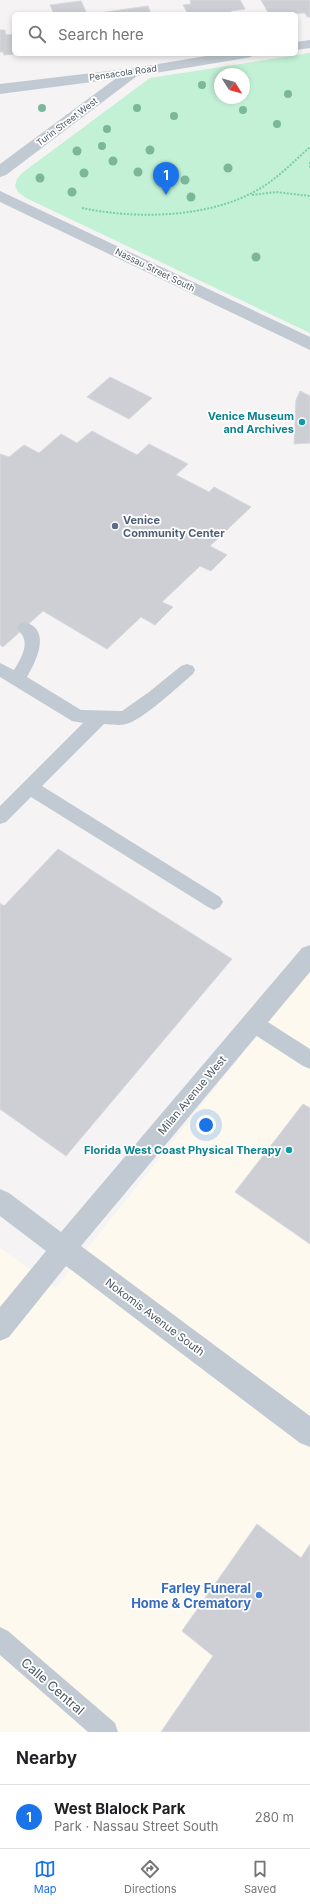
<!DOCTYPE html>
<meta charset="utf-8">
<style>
:root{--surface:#fff;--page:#f2f2f2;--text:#202124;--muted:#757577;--line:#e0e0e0;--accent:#1a73e8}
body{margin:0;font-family:Inter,sans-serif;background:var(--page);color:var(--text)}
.compass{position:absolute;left:214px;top:68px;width:36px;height:36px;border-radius:50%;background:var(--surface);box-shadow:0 2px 6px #0003;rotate:127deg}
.you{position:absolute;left:206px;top:1125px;width:14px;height:14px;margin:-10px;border:3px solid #fff;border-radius:50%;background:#1a73e8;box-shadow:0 0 0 6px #1a73e833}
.badge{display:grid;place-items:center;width:26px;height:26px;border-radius:50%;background:var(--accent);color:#fff;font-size:13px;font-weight:700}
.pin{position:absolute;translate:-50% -33px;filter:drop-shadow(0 1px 2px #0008)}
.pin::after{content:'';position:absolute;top:21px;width:14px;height:12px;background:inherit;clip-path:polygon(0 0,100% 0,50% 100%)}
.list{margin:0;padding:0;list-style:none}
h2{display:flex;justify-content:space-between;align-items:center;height:52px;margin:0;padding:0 16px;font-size:17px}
h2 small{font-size:13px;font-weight:400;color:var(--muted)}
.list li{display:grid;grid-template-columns:26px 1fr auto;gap:12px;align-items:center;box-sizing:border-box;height:64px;padding:0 16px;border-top:1px solid var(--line)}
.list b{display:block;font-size:15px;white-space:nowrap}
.list p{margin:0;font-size:13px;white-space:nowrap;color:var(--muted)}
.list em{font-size:13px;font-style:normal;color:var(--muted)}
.icon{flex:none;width:22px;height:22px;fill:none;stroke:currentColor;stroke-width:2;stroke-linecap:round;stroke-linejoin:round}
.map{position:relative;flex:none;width:310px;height:1732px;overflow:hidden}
.search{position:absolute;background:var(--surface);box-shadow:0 2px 6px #0003;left:12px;right:12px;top:12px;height:44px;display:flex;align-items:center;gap:10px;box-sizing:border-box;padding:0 14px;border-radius:6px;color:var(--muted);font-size:15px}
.sheet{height:116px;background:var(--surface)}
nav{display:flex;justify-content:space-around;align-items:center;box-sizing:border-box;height:56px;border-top:1px solid var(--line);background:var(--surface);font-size:11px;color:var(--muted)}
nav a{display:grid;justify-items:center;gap:2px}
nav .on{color:var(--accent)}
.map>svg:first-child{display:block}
.commercial{fill:#fdf9ef}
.green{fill:#c3f1d5;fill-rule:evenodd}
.building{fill:#cdcfd5;stroke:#d7d9de}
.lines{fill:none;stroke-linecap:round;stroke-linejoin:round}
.path{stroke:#7ad0a6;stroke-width:2;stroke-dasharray:2 1.5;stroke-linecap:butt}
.service{fill:#c1cad2;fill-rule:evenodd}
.minor{fill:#c1cad2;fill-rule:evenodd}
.tree{fill:#7bb799}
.culture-dot{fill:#0f9aa8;stroke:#fff;stroke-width:1.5}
.service-dot{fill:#5c6f8a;stroke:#fff;stroke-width:1.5}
.shop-dot{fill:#3f7fe0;stroke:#fff;stroke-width:1.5}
.labels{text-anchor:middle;stroke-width:3.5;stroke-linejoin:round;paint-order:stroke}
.far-street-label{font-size:9px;fill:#4a5661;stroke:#fff}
.culture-label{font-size:11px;font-weight:bold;fill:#0d838f;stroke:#fff;text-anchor:end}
.service-label{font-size:11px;font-weight:bold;fill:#4e5e75;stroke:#fff;text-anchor:start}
.street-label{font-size:11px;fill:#4a5661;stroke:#fff}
.near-shop-label{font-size:13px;font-weight:bold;fill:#366cbe;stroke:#fff;text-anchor:end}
.near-street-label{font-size:13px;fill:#4a5661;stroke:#fff}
</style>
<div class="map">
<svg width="310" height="1732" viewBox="0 0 310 1732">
<rect width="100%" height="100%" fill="#f5f3f3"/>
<!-- commercial -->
<path class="commercial" d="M310,969V1732H0V1248L56,1288Z"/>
<!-- green -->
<path class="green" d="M310,53V333L26,198L18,192L15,186L17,179L22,173L150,78ZM220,74H244V98H220Z"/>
<!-- building -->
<path class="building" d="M190,0H240L245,9L231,11V14H188L183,5L191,4Z
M261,0H310V17H307L305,13L269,14Z
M81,1L87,14H54L50,5Z
M148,6L151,14L102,13L106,12Z
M0,30H5L6,35L14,34V54L4,55L3,52H0Z
M110,377L152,398L129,419L87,397Z
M300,391L310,396V443L294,444L296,400Z
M92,431L137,455L149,444L188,464L176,475L209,492L214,487L251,507L210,546L227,555L211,571L200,566L162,602L173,607L155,625L141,617L107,649L43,611L3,647L0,645V454L9,457L24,445L39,453L61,434L77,443Z
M58,849L232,959L66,1156L0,1109V903L4,906Z
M303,1104L310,1108V1244L235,1192Z
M257,1524L301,1558L310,1544V1732H161L213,1656L182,1631Z"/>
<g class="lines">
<!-- path -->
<path class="path" d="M310,162V169
M252,195L276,192L310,196
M82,208C134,219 202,218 250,194C273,183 291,164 310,147"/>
<!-- service -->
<path class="service" d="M25,622C52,630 36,661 27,677L81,710L122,711L149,692L181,666L187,664L193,666L195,670L193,674C180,685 140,722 126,724C119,726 111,724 104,724L42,786L220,897L223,902L220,907L214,910L208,907L31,797L6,822L0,824V806L83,723L72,721L0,677V663L14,670C19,662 27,649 24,639C23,635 19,631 17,628L19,624Z
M253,1015L260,1017L310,1049V1069L303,1066L246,1029L243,1023L246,1017Z
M0,1627L8,1631L115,1723L118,1732H88L0,1655Z"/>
<!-- minor -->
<path class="minor" d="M310,40V48L296,50V42Z
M218,54H253L251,57L246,58L137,76L6,175L0,177V164L115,79L0,94V84L134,68Z
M0,191L310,337V350L0,202Z
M310,945V972L81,1246L310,1416V1447L300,1443L66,1266L9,1337L0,1341V1307L46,1251L0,1216V1189L9,1193L61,1232L302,948Z"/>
</g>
<!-- trees -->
<g class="tree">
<circle cx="202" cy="85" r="4"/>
<circle cx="288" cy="94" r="4"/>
<circle cx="42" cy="108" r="4"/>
<circle cx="137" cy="108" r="4"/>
<circle cx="243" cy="110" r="4"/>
<circle cx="174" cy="116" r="4"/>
<circle cx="277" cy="124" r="4"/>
<circle cx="107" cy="129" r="4"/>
<circle cx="102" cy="146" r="4"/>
<circle cx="150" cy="150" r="4.5"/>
<circle cx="77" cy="151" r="4.5"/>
<circle cx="113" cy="161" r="4.5"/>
<circle cx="228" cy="168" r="4.5"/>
<circle cx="138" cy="172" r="4.5"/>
<circle cx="84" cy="173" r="4.5"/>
<circle cx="40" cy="178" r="4.5"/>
<circle cx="185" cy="180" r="4.5"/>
<circle cx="72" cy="192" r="4.5"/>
<circle cx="191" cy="197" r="4.5"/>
<circle cx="256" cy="257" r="4.5"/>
</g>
<!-- markers -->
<g class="culture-dot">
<circle cx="302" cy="422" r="4"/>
<circle cx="289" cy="1150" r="4"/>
</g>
<circle class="service-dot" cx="115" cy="526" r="4"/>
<circle class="shop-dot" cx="259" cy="1595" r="4"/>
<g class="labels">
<!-- far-street labels -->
<g class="far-street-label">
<text transform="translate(123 73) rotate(-8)" y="3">Pensacola Road</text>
<text transform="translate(67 122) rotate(-37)" y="3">Turin Street West</text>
<text transform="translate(155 270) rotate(26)" y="3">Nassau Street South</text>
</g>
<!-- culture labels -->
<g class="culture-label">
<text x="294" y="420">Venice Museum<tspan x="294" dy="13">and Archives</tspan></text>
<text x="281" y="1154">Florida West Coast Physical Therapy</text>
</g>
<!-- service labels -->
<g class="service-label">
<text x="123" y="524">Venice<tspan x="123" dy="13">Community Center</tspan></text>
</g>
<!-- street labels -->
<g class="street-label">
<text transform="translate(192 1095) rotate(-50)" y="4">Milan Avenue West</text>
<text transform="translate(155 1317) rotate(37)" y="4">Nokomis Avenue South</text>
</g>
<!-- near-shop labels -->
<g class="near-shop-label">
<text x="251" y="1593">Farley Funeral<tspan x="251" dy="15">Home &amp; Crematory</tspan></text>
</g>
<!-- near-street labels -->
<g class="near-street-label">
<text transform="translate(53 1686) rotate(41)" y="5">Calle Central</text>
</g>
</g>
</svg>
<svg class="compass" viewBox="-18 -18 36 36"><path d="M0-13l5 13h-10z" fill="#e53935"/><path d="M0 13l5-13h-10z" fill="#757577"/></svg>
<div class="you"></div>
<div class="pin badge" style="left:166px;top:195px">1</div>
<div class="search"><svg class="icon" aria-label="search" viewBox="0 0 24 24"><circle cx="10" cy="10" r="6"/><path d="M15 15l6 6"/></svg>Search here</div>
</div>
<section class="sheet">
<h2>Nearby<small></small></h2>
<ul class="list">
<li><span class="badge">1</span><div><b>West Blalock Park</b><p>Park · Nassau Street South</p></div><em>280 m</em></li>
</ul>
</section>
<nav>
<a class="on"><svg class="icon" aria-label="map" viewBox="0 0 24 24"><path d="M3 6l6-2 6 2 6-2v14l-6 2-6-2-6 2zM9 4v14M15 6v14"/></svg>Map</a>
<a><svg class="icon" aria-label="directions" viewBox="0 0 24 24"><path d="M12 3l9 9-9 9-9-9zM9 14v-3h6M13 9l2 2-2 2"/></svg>Directions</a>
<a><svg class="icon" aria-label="saved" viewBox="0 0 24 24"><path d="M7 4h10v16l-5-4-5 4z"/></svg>Saved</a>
</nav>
